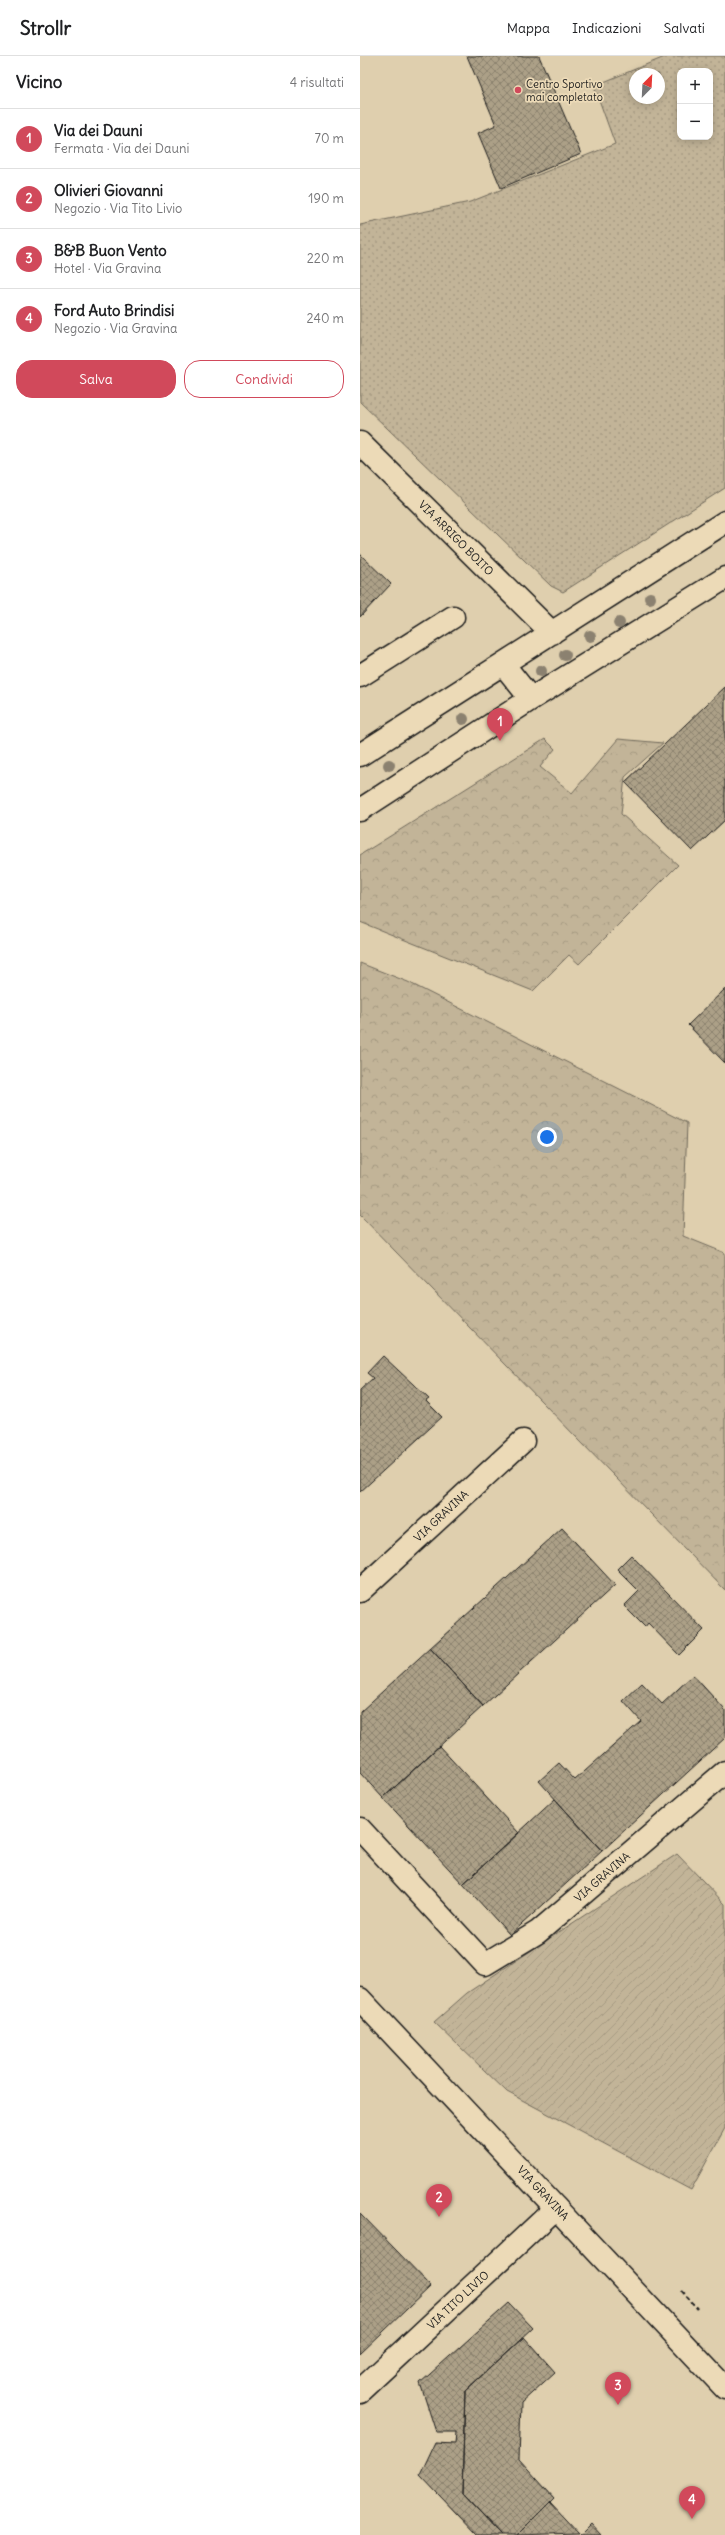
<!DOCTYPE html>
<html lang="it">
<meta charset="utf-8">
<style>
:root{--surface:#fff;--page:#f2f2f2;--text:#202124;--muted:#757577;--line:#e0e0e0;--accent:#d1495b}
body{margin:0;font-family:Delius,sans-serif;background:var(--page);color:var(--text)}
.controls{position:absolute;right:12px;top:12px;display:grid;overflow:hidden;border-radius:8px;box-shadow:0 2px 10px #0003}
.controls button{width:36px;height:36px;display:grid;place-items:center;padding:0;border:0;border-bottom:1px solid var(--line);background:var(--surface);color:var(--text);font:20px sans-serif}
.compass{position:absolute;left:269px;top:12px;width:36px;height:36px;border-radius:50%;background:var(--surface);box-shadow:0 2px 10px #0003;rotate:24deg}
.you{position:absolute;left:187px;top:1081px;width:14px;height:14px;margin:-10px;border:3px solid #fff;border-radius:50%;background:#1a73e8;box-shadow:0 0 0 6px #1a73e833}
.badge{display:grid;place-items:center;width:26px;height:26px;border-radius:50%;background:var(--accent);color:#fff;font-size:13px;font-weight:700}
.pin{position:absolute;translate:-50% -33px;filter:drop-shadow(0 1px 2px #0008)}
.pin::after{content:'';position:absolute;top:21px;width:14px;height:12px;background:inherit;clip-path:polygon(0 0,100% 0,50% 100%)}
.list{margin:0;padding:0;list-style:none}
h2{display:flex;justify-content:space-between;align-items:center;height:52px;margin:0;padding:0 16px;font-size:17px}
h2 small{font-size:13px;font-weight:400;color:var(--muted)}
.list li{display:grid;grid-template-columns:26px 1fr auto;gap:12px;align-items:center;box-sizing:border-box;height:60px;padding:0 16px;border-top:1px solid var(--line)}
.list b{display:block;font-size:15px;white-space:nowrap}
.list p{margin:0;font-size:13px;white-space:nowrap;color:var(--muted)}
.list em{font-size:13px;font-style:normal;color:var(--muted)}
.actions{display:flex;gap:8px;padding:12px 16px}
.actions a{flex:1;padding:9px 0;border:1px solid var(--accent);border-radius:16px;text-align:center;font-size:14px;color:var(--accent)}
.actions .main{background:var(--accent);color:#fff}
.map{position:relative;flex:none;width:365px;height:2479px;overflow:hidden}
header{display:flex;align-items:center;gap:24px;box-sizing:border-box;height:56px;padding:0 20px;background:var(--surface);border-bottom:1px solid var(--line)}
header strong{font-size:19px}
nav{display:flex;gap:22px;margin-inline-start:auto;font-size:14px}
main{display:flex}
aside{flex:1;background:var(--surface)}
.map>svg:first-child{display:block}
.grass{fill:url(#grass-dots);stroke:#6f685a;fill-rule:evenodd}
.forest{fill:url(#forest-crowns);stroke:#6f685a}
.garden{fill:url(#garden-furrows);stroke:#6f685a}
.building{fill:url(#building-cross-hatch);stroke:#1c1c1c}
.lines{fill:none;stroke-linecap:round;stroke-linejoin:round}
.minor-casing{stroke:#1c1c1c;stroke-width:25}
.major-casing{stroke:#1c1c1c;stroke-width:25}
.path{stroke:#1c1c1c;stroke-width:2.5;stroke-dasharray:4 3;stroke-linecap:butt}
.minor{stroke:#ecdab7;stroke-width:22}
.major{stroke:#ecdab7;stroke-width:22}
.tree{fill:#8b816f}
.poi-dot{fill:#d1495b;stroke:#ecdab7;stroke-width:1.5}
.labels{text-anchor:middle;stroke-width:3.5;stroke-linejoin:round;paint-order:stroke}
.poi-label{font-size:11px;fill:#1c1c1c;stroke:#ecdab7;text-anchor:start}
.street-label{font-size:11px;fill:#1c1c1c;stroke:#ecdab7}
</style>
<header>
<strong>Strollr</strong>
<nav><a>Mappa</a><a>Indicazioni</a><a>Salvati</a></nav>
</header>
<main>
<aside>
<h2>Vicino<small>4 risultati</small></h2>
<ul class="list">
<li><span class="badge">1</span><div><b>Via dei Dauni</b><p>Fermata · Via dei Dauni</p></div><em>70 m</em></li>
<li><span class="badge">2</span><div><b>Olivieri Giovanni</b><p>Negozio · Via Tito Livio</p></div><em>190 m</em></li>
<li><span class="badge">3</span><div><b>B&amp;B Buon Vento</b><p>Hotel · Via Gravina</p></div><em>220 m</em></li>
<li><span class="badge">4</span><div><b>Ford Auto Brindisi</b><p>Negozio · Via Gravina</p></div><em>240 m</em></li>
</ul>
<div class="actions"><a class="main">Salva</a><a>Condividi</a></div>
</aside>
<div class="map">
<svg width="365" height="2479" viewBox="0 0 365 2479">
<defs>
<pattern id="grass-dots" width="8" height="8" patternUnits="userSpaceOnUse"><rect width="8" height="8" fill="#c2b498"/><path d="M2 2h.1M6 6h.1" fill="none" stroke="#a69a82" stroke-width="1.8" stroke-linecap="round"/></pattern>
<pattern id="forest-crowns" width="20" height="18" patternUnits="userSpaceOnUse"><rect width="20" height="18" fill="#c2b498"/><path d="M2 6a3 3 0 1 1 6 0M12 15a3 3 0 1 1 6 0" fill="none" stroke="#a69a82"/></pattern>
<pattern id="garden-furrows" width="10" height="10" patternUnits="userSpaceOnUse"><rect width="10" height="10" fill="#c2b498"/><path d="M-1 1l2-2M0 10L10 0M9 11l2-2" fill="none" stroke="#a69a82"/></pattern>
<pattern id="building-cross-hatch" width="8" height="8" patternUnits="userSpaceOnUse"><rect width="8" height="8" fill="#aca087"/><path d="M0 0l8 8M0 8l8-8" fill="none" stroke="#8b826e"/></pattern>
</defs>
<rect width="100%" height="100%" fill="#dfcfae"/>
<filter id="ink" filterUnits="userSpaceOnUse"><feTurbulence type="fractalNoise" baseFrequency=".025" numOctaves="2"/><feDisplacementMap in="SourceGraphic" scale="8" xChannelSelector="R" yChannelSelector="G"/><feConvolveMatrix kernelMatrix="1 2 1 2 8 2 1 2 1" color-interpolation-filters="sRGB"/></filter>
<g filter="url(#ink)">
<!-- grass -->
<path class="grass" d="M307,0H365V432L203,536L191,530L0,346V169L110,146L255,88L234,30ZM320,15H350V81H320ZM275,18H299V42H275Z"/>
<!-- forest -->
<path class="forest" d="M185,683L195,693L180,711L212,737L258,683L303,687L265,721L261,758L318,809L219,908L209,899L173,935L0,866V799Z
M0,907L48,926L327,1067L323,1180L365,1197V1534L0,1159Z"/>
<!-- garden -->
<path class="garden" d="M317,1798L365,1848V2072L331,2134L147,2036L74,1966L107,1937Z"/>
<!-- building -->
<path class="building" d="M107,0H179L221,98L141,132L118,77L136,69Z
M0,498L31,528L0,561Z
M365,631V764L332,795L265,726Z
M365,933V1007L328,969Z
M23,1300L69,1343L66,1345L82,1361L0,1436V1334L13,1322L7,1317Z
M202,1472L255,1529L123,1650L70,1592Z
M271,1499L344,1574L319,1599L288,1567L285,1571L264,1550L279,1535L257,1513Z
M70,1592L123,1650L23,1742L0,1717V1656Z
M333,1619L365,1654V1682L242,1795L179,1725L199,1707L215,1724L281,1665L263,1645L282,1627L302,1648Z
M79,1690L159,1777L103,1828L23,1742Z
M195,1743L242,1795L150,1879L103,1828Z
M0,2157L71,2230L0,2298Z
M149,2247L173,2272L105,2335L102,2438L141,2479H117L60,2419L75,2387L95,2388L96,2376H76L60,2327Z
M164,2281L195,2316L161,2347L159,2403L194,2442L157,2479H141L102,2438L105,2335Z
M190,2446L219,2477L157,2479Z
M231,2468L241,2479H220Z"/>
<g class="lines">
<defs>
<path id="minor" d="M0,387L192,577
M143,608L171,643
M0,620L93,561
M0,699L365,466
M0,754L171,643L365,522
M0,1535L163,1385
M0,1773L125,1908L178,1876L365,1716
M0,2335L196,2152"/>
<path id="major" d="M0,1943L365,2332"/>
</defs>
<!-- minor casing -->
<use href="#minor" class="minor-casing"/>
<!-- major casing -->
<use href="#major" class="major-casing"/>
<!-- path -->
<path class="path" d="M322,2235L338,2253"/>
<!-- minor -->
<use href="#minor" class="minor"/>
<!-- major -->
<use href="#major" class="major"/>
</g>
<!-- trees -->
<g class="tree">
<circle cx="290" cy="542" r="6"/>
<circle cx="259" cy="567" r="6"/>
<circle cx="230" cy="580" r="6"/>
<circle cx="205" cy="599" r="6"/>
<circle cx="181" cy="615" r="6"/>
<circle cx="103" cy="663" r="6"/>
<circle cx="29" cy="709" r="6"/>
</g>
</g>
<!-- markers -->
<circle class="poi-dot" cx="158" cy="34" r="4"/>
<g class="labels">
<!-- poi labels -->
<g class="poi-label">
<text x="166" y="32">Centro Sportivo<tspan x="166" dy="13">mai completato</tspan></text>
</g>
<!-- street labels -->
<g class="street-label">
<text transform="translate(96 482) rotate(45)" y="4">VIA ARRIGO BOITO</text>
<text transform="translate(81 1460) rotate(-43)" y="4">VIA GRAVINA</text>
<text transform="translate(242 1821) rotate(-41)" y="4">VIA GRAVINA</text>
<text transform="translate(183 2137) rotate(47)" y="4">VIA GRAVINA</text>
<text transform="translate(98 2244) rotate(-43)" y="4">VIA TITO LIVIO</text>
</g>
</g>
</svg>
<div class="controls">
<button>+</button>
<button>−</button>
</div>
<svg class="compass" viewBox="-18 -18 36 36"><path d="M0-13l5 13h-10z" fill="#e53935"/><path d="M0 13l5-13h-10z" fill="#757577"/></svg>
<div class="you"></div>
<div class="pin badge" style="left:140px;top:685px">1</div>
<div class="pin badge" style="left:79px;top:2161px">2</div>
<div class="pin badge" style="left:258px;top:2349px">3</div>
<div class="pin badge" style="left:332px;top:2463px">4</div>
</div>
</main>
